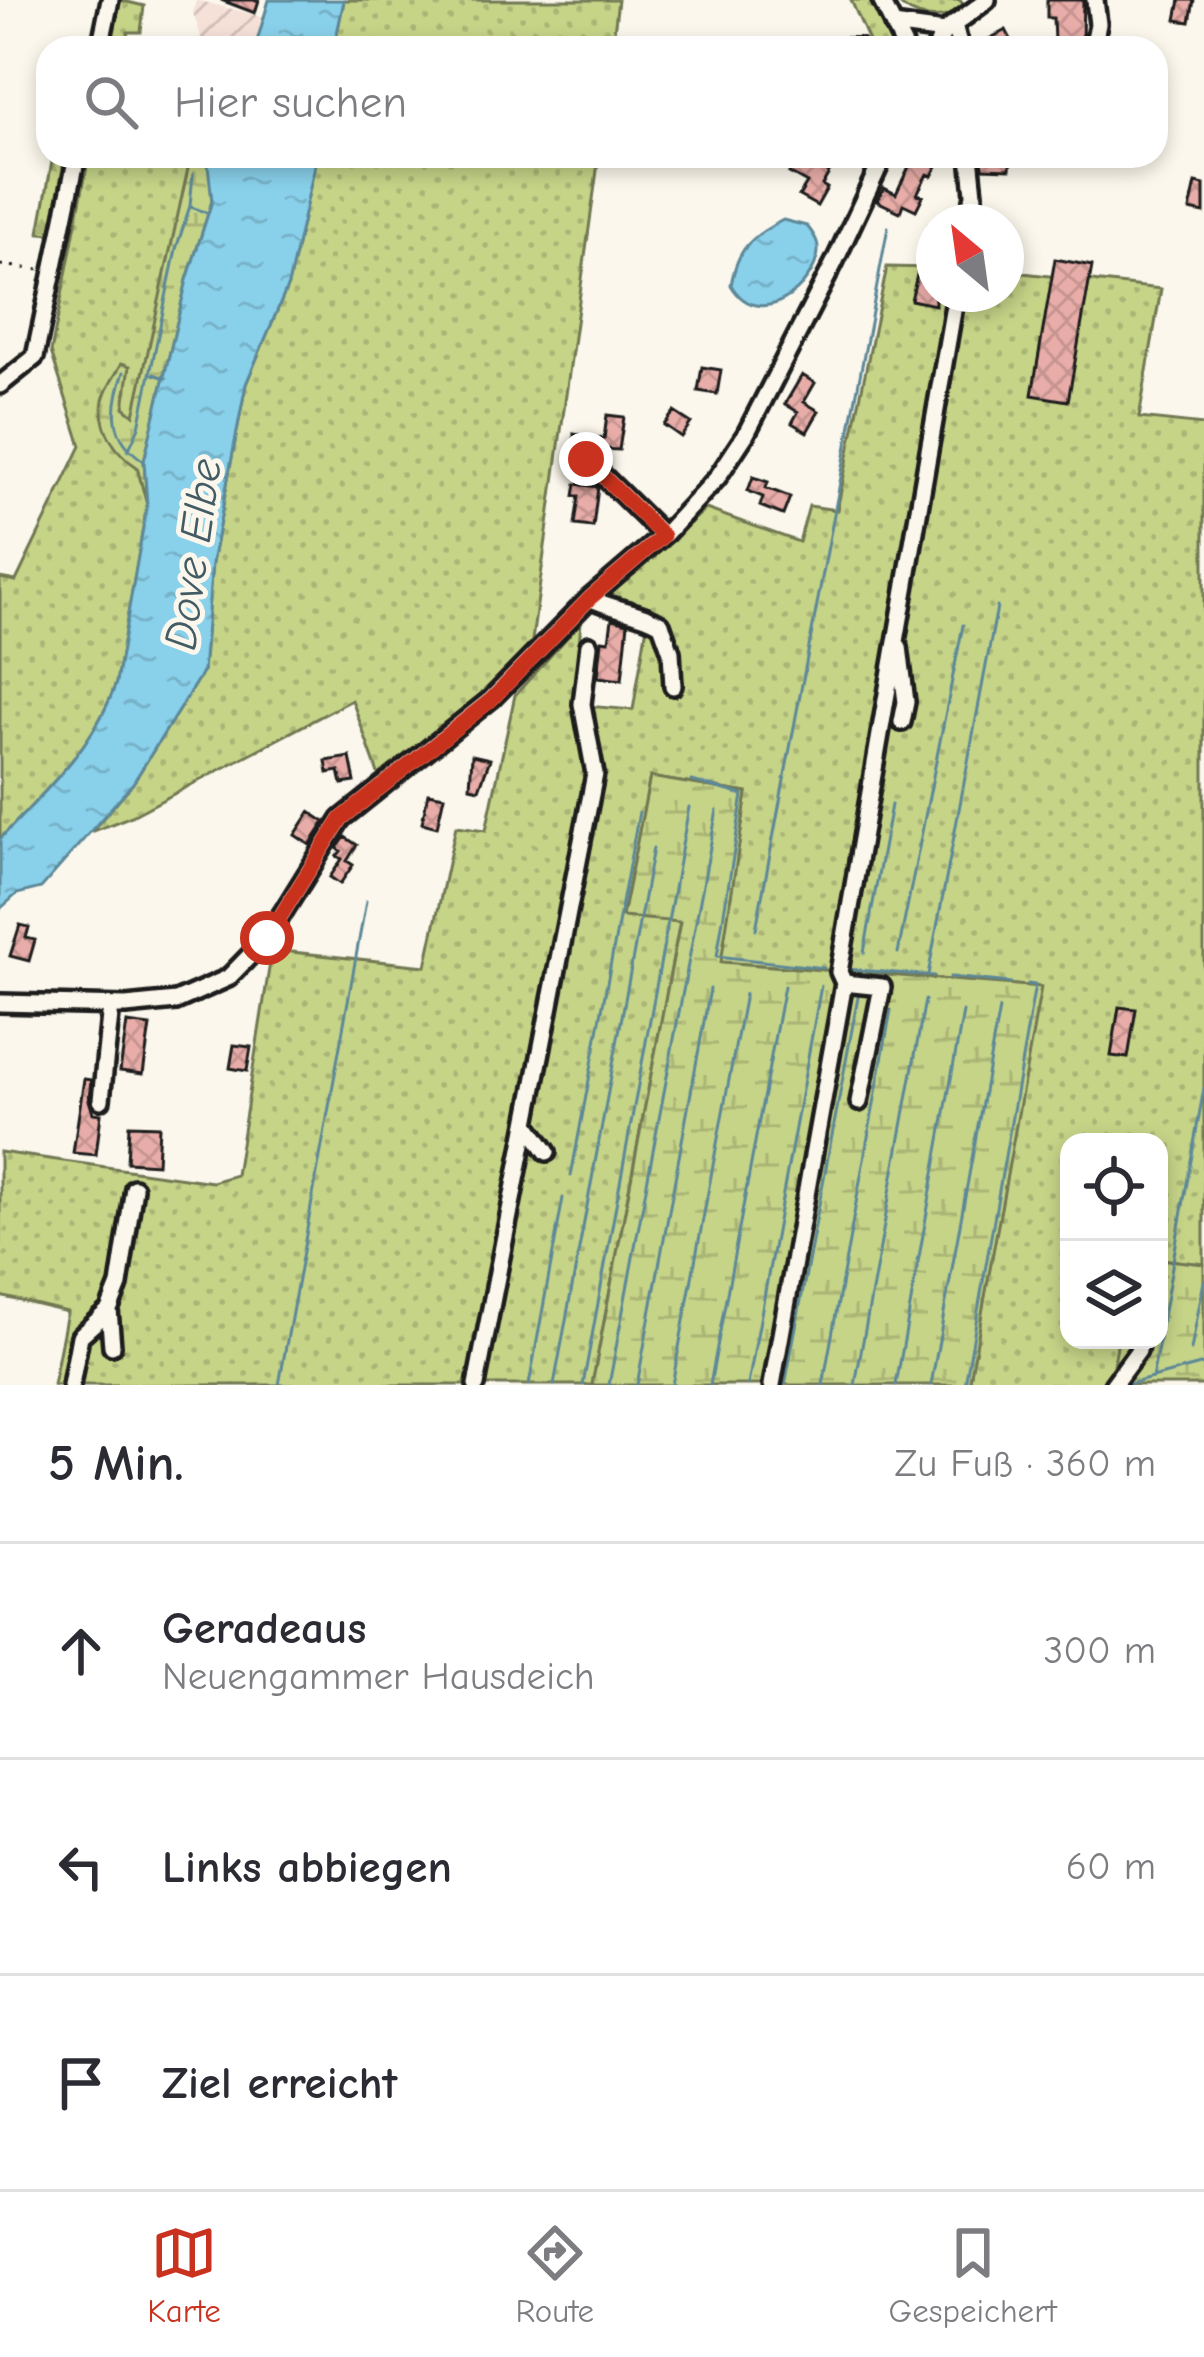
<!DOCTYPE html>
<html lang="de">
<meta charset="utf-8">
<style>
:root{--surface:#fff;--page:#f7f7f7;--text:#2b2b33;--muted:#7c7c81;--line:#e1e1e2;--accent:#c8321e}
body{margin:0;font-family:"Comic Neue",sans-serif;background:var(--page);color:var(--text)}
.controls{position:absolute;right:36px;bottom:36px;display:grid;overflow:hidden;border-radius:24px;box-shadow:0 6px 18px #0003}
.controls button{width:108px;height:108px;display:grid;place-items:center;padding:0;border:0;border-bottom:3px solid var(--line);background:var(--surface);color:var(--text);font:60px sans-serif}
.compass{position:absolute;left:916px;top:204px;width:108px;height:108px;border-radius:50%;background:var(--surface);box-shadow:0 6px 18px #0003;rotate:331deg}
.stop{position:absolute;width:36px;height:36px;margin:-27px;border:9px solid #c8321e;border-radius:50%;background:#fff}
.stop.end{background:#c8321e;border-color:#fff;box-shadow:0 3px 12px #0008}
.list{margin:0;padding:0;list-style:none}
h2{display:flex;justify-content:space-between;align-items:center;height:156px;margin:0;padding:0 48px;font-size:51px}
h2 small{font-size:39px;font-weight:400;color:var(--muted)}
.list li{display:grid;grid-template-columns:78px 1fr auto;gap:36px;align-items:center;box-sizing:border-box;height:216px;padding:0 48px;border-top:3px solid var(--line)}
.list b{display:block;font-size:45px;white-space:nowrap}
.list p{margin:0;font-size:39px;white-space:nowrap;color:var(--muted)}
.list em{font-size:39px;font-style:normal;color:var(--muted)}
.icon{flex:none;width:66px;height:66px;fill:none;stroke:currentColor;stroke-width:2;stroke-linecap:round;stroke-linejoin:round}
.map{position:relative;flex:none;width:1204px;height:1385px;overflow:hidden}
.search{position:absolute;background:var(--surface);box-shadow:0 6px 18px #0003;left:36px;right:36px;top:36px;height:132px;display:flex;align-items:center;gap:30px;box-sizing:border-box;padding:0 42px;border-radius:36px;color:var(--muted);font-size:45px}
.sheet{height:804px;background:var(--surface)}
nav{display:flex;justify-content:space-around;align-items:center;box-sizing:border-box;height:168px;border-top:3px solid var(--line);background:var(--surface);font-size:33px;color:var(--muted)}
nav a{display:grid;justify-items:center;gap:6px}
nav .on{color:var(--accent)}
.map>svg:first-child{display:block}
.industrial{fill:url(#industrial-furrows)}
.grass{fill:url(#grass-dots);stroke:#717852;stroke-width:3}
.forest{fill:url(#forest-firs);stroke:#717852;stroke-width:3}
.wetland{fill:url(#wetland-marsh);stroke:#717852;stroke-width:3}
.water{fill:url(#water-ripples);stroke:#5d8898;stroke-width:3}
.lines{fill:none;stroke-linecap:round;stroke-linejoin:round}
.stream{stroke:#5d8898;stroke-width:3}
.building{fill:url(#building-cross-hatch);stroke:#1c1c1c;stroke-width:3}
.minor-casing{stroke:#1c1c1c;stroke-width:24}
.path{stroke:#1c1c1c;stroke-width:3;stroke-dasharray:3 9;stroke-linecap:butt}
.minor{stroke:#fbf7ec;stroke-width:15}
.route{stroke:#c8321e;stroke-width:15}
.labels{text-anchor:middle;stroke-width:10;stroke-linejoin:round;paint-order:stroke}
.water-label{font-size:45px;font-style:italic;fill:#425b64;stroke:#fbf7ec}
</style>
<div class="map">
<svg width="1204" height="1385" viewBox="0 0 1204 1385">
<defs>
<pattern id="industrial-furrows" width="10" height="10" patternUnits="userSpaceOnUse" patternTransform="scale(3)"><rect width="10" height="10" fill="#f5e1d8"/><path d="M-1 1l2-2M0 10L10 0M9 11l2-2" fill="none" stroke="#d1c0b9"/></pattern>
<pattern id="grass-dots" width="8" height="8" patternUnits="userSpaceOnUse" patternTransform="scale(3)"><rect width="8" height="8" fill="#c6d488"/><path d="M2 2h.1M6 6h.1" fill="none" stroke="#aab575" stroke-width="1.8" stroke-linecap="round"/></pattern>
<pattern id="forest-firs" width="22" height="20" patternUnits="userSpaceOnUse" patternTransform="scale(3)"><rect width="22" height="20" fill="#c6d488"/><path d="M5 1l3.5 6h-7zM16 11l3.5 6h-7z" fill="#aab575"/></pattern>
<pattern id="wetland-marsh" width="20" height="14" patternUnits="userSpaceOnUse" patternTransform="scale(3)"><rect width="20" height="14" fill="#c6d488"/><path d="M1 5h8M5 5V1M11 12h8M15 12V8" fill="none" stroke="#aab575"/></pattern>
<pattern id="water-ripples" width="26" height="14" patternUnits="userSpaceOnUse" patternTransform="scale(3)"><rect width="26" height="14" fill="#89d0ea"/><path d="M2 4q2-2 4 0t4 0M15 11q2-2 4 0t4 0" fill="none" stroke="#76b2c8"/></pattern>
<pattern id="building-cross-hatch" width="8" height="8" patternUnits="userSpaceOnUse" patternTransform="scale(3)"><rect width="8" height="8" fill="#e8ada8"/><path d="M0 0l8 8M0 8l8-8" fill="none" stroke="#c69490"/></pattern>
</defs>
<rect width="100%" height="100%" fill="#fbf7ec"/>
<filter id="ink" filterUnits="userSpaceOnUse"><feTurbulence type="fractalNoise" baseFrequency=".00833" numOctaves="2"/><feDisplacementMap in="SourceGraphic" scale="24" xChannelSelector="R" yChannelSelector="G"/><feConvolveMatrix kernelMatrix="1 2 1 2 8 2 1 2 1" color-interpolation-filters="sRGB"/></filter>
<g filter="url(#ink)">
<!-- industrial -->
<path class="industrial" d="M196,0L264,17L255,48H198L201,36L193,13Z"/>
<!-- grass -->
<path class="grass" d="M119,0L144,6L141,32H128L125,48H110Z
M344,0H618L612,48H334Z
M851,0H870L893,48H872Z
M895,0H960L965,8C941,23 914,20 895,0Z
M89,156L209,158L166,378L144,461L147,505L116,683C95,746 44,792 0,839V578L16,581L81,446L51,352Z
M317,156H599L531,648L485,693L380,779L352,700L132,816L91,832L133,783L203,671L212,563L246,384L288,285Z
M887,267L934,268V294H1006V271L1161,289L1139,418L1204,425V1264L1159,1259V1142H1069V1340H1118L1113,1370L1102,1385H969L1040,987L720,962L747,793L650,777L623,916L680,921L592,1385H53L67,1312L0,1296V1152L212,1182L236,1175L272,950L426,966L456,826L486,830L515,695L581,622L574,705L633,710L650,607L605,599L706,509L799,542L809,506L837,510Z"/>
<!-- forest -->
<path class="forest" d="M53,156H65L51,234L39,233Z"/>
<!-- wetland -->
<path class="wetland" d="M209,158L212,201L187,280L144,461L147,505L137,467C115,453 98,427 103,400C106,388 116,374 122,363L130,366L124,407L134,415L189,164Z
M650,777L747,793L721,962L1041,987L969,1385H592L680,922L622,917Z
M1159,1259L1204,1264V1385H1102L1113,1370L1118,1340H1159Z"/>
<!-- water -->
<path class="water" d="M269,0H344L334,48H255Z
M207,156H317L288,285L246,384L212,563L203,671L133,783L41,888L17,894L0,909V839C44,792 95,746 116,683L147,505L144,461L187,280L212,201Z
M783,220L807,226C811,231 815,236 817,242C827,274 763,339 731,285C737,249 751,236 783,220Z"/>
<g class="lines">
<!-- stream -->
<path class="stream" d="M191,207L208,213
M124,372C111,408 109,438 144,461
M153,374L166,378
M128,451L139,427L176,249L190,206L193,174
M692,781L743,795L717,956L824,968
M756,929L888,227
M864,953L891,805
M898,953L963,625
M846,969L934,976
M928,975L997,607
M950,977L1011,983
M571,1176L639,812
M1159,1339L1204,1088
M1191,1350L1204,1281
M1152,1378L1159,1342
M279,1385L366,901
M529,1385L563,1198
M554,1385L653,848
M583,1385L689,807
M609,1385L717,810
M637,1385L710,989
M672,1385L745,994
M710,1385L784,986
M748,1385L821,986
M785,1385L859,992
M823,1385L891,1010
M855,1385L925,1000
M896,1385L963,1012
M931,1385L999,1009
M965,1385L1035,985L1028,984
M1126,1385L1204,1364"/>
</g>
<!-- building -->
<path class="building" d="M221,0H259L255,13Z
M1047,0H1083L1082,41H1054L1053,18H1047Z
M1180,0H1194L1190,22L1176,20Z
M1006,30L1014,45L1008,48H972Z
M798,156L829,173L822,185L827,188L817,206L799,196L807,183L789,173Z
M914,156L937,166L932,176L927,174L917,194L923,196L916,210L903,204L900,212L877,201L884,188L896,194Z
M982,156H1011L1010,169L983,168Z
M1196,183L1204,185V213L1190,210Z
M929,225L934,226L935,305L911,300Z
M1055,259L1092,266L1068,401L1032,395Z
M702,367L721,370L717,394L698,391Z
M802,375L815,383L804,402L819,411L807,432L792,423L798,412L785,404Z
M674,412L691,423L681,437L664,425Z
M607,415L624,417L619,450L575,448L574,434L604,439Z
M753,477L768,482L766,488L790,497L783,515L760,506L763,497L748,491Z
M576,484L598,487L593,527L575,525L579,496H574Z
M612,619L628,623L622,680L598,677L602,640L609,641Z
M472,755L490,759L479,789L470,787Z
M350,757L355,782L342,784L339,771L328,773L326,761Z
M428,793L444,796L437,827L422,823Z
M310,812L325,822L310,845L295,835Z
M345,837L357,845L347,861L353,865L340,884L330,877L342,859L337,856L341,851L337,848Z
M20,925L29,927L26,938L35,940L29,961L10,956Z
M1119,1007L1136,1009L1128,1058L1111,1056Z
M127,1023L150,1026L143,1074L120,1071Z
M234,1045L251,1047L247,1071L230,1068Z
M84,1079L91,1080L89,1100L93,1113L101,1114L96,1155L73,1153Z
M129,1125L159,1126L157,1164L127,1162Z"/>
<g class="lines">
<defs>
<path id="minor" d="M881,0L905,48
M954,24L960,48
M893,25L944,32
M100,48L110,0
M831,48H858
M936,48L944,32L987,0
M1093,48L1098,24L1095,0
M969,222L974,194L970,156
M0,385L35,357L77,156
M586,459L663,535
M590,598C612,610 638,610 661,624L671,652L673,686
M899,647L906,702L902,722
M844,983L882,987L859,1102
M0,1003L126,1006L176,1001L228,978L267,938L341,819L491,699L590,598L666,533L717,478L746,434L834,263L884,156
M101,1100L111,1006
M527,1124L547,1152
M109,1310L112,1346
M71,1385L80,1336L109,1310L119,1285L134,1188
M476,1385L595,774L582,704L589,645
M772,1385L844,983L839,972L956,294
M1113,1385L1138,1351L1140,1340"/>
</defs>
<!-- minor casing -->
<use href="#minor" class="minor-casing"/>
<!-- path -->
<path class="path" d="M0,265L40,270"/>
<!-- minor -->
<use href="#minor" class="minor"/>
</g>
</g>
<g class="lines" filter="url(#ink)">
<!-- route -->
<path class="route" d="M267,938L341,819L491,700L590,598L663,536L586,459"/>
</g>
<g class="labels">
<!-- water labels -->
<g class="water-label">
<text transform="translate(192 554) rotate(-82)" y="16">Dove Elbe</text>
</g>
</g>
</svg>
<div class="controls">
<button><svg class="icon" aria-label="locate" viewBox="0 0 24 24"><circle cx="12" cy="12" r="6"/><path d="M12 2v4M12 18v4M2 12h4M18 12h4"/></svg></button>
<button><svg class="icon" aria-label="layers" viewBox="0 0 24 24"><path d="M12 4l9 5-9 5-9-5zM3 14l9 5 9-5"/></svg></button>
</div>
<svg class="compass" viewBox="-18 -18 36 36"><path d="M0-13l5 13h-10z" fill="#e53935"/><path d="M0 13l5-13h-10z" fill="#7c7c81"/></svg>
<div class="stop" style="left:267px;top:938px"></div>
<div class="stop end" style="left:586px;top:459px"></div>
<div class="search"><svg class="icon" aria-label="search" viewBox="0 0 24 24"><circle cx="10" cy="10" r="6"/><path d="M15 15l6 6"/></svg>Hier suchen</div>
</div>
<section class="sheet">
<h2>5 Min.<small>Zu Fuß · 360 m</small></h2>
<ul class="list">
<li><svg class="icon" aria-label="ahead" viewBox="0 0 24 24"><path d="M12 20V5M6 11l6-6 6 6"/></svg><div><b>Geradeaus</b><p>Neuengammer Hausdeich</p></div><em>300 m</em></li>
<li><svg class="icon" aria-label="left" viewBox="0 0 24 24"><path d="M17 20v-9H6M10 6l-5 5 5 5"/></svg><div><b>Links abbiegen</b></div><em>60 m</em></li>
<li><svg class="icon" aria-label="arrive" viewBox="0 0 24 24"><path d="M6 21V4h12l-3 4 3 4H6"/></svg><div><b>Ziel erreicht</b></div></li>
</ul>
</section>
<nav>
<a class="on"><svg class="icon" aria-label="map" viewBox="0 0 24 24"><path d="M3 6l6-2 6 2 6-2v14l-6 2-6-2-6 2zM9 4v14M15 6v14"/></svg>Karte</a>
<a><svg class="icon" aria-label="directions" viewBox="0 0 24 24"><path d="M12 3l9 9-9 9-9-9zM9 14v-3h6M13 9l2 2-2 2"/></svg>Route</a>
<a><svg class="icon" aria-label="saved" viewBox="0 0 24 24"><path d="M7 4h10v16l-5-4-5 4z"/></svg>Gespeichert</a>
</nav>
